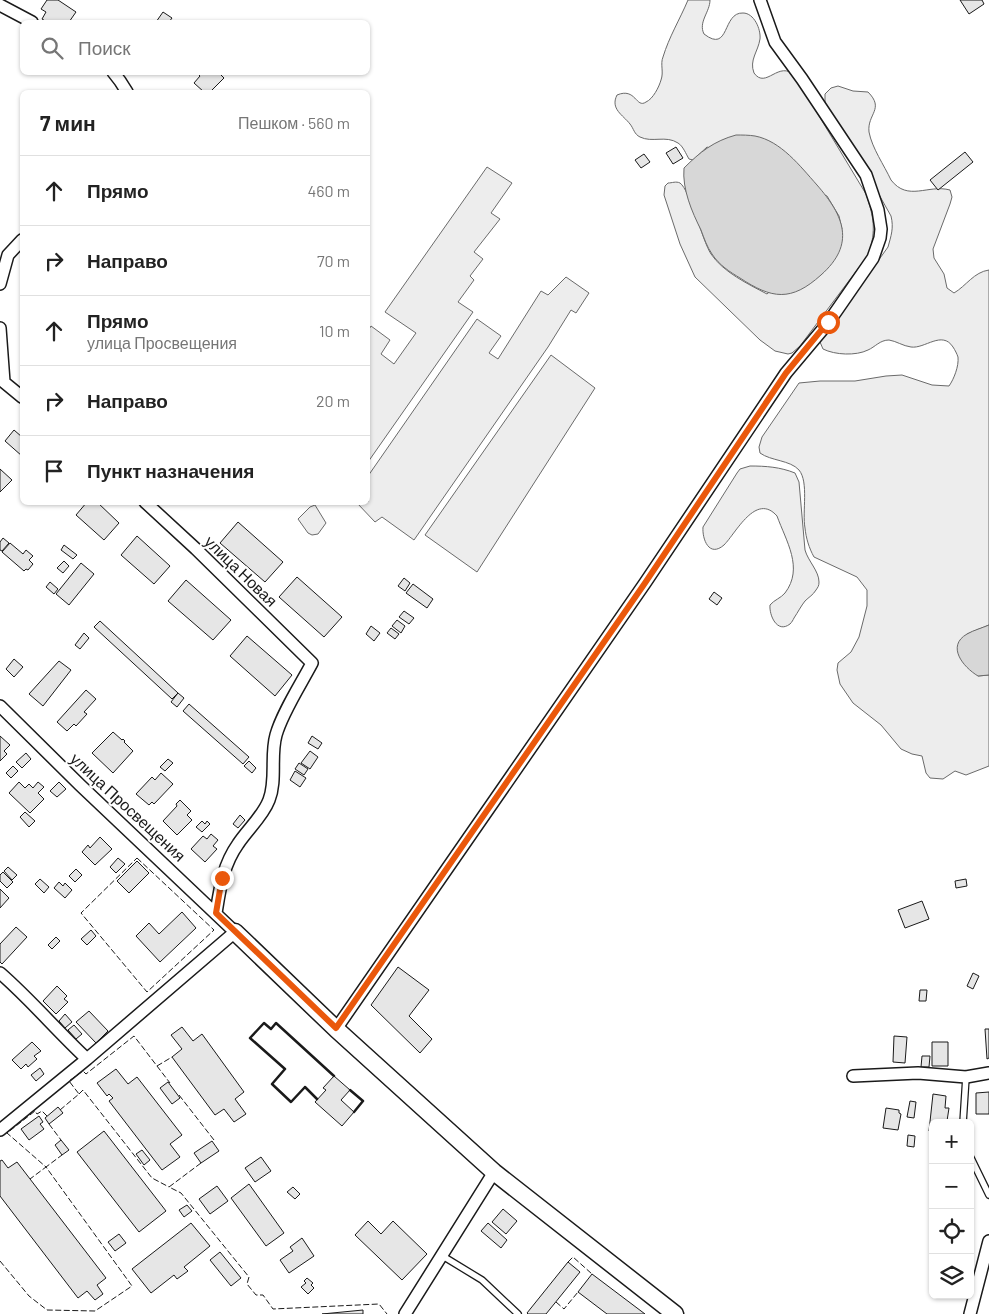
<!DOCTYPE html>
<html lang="ru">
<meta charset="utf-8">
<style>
:root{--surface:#fff;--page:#f2f2f2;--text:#222;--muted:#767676;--line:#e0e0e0}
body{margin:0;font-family:Barlow,sans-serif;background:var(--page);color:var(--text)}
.controls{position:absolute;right:15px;bottom:15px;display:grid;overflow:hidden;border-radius:8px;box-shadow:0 1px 4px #0004}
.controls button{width:45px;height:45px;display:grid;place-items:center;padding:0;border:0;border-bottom:1px solid var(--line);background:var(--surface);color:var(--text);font:25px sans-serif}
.stop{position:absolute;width:15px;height:15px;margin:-11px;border:4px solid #ea580c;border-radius:50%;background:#fff}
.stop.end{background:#ea580c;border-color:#fff;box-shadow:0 1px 5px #0008}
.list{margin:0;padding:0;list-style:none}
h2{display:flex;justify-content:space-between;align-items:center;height:65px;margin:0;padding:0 20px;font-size:21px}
h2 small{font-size:16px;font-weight:400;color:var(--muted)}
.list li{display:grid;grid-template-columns:32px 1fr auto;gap:15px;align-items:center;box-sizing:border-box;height:70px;padding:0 20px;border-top:1px solid var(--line)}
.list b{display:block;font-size:19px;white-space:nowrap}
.list p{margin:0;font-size:16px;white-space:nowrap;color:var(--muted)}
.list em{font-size:16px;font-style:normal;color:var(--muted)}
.icon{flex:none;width:28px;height:28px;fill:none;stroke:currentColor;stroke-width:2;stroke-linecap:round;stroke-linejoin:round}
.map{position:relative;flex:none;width:989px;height:1314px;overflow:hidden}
.search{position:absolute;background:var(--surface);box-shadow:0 1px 4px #0004;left:20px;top:20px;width:350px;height:55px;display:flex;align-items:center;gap:12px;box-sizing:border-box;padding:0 18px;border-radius:8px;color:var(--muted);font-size:19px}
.panel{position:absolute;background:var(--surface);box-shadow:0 1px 4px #0004;left:20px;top:90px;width:350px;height:415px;border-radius:8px}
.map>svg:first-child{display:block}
.green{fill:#ededed;stroke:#6a6a6a}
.water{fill:#d7d7d7;stroke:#6a6a6a}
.building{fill:#e6e6e6;stroke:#1a1a1a}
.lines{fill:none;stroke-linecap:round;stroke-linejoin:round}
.lane-casing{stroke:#1a1a1a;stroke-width:8}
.street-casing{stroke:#1a1a1a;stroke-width:14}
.secondary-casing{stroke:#1a1a1a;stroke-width:19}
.lane{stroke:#fff;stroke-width:5.5}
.street{stroke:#fff;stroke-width:11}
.secondary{stroke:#fff;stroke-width:16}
.fence{stroke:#1a1a1a;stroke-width:1;stroke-dasharray:6 2.5;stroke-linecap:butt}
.wall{stroke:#1a1a1a;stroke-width:2.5}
.route{stroke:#ea580c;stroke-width:6}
.labels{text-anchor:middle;stroke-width:4;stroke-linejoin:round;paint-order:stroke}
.street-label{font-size:16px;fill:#1a1a1a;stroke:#fff}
</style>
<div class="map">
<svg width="989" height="1314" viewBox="0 0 989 1314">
<rect width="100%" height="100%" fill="#fff"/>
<!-- green -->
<path class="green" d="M688,0H710C710,12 698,22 704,34C730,54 722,12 743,13C754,13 761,29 760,39C758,52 749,60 754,73C766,90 779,59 795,76L866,194C874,218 876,229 869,254L800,346L792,353L788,354L775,351L760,340L695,277L680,244L664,195L665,186L668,183C672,183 676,181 680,183C690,190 702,240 711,254C723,272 748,284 767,294L842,229L839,216L827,196L707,147L693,160L689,159C686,154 683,146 678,143C666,135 652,143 640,137C634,134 634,129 630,124C623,115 610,109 617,95C636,87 636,109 646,102C653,99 659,87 661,80C664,72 660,64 663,57C669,37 680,19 688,0Z
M838,86L853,91L868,92C885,109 867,114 869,132C872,148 884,165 891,180C908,202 928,184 950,190L952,197L950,204L933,249L934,258L944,274L947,288L954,293C966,286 974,272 989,270V625L967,634L978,676L989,675V766L966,775L955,771L943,779L930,778L926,773L922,756L912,754L901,749L881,725L853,703L840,684L837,670L838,663L851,652L859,637L867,606V590L857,577L814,557C809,548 806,538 805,528C802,512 809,482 799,470C790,460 771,461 760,453L759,447L762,437L799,383L820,381H855L886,376L902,375L932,385L949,386C954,379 959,366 958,357C957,354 955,350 953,347C942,330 925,349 911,347C903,346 896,341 889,340C880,340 875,347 868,350C856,356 835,355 823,349L820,342L888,247C891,236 894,228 891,216L846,136L825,103V94L831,88Z
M487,167L512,183L491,213L500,219L474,252L483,259L470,276L474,280L458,302L473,312L368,462V331L371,326L390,340L381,354L394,364L416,333L385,312Z
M566,277L589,293L576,313L571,310L548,347L414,540L382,517L375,522L357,503L368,502V476L477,319L501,336L489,353L498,359L541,291L548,295Z
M551,355L595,388L477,572L425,535Z
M750,466C766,466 780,467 795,473L799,482L805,550C808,561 819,571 819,582C819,586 818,587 816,590C813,595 809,597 805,601C801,606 798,612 794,618C793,620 792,622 790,624C777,634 769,615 770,605C774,600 781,598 785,593C804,568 786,541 777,516C756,492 736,533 724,545C709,558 702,539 703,527L737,473L740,469Z
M315,505L326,523L318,534L312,535L308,533L298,519L310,507Z"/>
<!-- water -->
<path class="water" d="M736,135C742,135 749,135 755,136C781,141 800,166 817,185C844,216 856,244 821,275C791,302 772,299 740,278C730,272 719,265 712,254C707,247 704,238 701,230C692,212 682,189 684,168C700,152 714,141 736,135Z
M989,625V675L978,676C963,667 946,646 967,634C974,630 982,628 989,625Z"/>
<!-- building -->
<path class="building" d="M47,0H58L76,12L69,22H47L42,19L46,12L41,9Z
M960,0H982L984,4L969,14Z
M163,12L172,18L169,22H156Z
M196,72H218L224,78L210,92H204L194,83L200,76Z
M676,147L683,158L673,164L666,153Z
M965,152L973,162L938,190L930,180Z
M644,154L650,162L641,168L635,160Z
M14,430L22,437V456L5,441Z
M0,469L12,480L0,492Z
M87,502H97L119,523L104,540L76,515Z
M238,522L283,562L265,582L220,543Z
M137,536L170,566L154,584L121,555Z
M3,538L9,543L2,551L0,550V542Z
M10,543L23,554L26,550L33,556L29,560L33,564L28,570L26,569L24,571L2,552Z
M64,545L77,555L73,559L61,550Z
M64,561L69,566L63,573L57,568Z
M81,563L94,574L69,605L56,594Z
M297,577L342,617L324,637L279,597Z
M404,578L410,583L405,591L398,586Z
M186,580L231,620L213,640L168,601Z
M50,582L58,589L54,594L46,587Z
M413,584L433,599L427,608L406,593Z
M714,592L722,598L717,605L709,599Z
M404,611L414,618L409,624L399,617Z
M397,620L405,626L401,633L392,626Z
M100,621L178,693L172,699L94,627Z
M371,626L380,633L374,641L366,634Z
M391,628L399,634L395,639L387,633Z
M84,633L89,638L80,649L75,645Z
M247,636L292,675L275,696L230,656Z
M14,659L23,667L14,677L6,669Z
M59,661L71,670L43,706L29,694Z
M86,690L96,699L84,712L87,714L76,726L74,724L67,731L57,722Z
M178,693L184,698L177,707L171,702Z
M189,704L249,757L243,764L183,711Z
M113,732L122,740L123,739L125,741L124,742L133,751L113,773L92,753Z
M0,736L10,745L4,751L7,754L0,761Z
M312,736L322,743L318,749L308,743Z
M310,751L318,757L310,769L301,763Z
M26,753L31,759L22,768L16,762Z
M168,759L173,763L165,771L160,767Z
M249,761L256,768L252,773L244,766Z
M299,763L308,769L304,775L295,769Z
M13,766L18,771L11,778L6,773Z
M295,771L306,778L300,787L290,780Z
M161,773L173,784L154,804L152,802L149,805L136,794L152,777L155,780Z
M19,782L25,788L29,784L33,788L38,782L44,787L38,793L44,799L30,813L9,793Z
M59,782L66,789L57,797L50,791Z
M180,800L191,811L187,815L192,820L177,835L163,821L177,806L176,804Z
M25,812L35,821L29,827L20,817Z
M240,815L245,820L238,828L233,824Z
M202,821L205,824L207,821L210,824L202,832L196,827Z
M211,834L218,840L213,846L217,849L205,862L191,849L203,836L207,839Z
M100,837L112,849L95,865L82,852L88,845L90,848Z
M118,858L125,864L116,873L110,867Z
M137,861L149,873L129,893L117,881Z
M8,867L17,875L12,880L4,871Z
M76,869L82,875L75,882L69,876Z
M3,872L13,882L7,888L0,881V875Z
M40,879L49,887L44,893L35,884Z
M966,879L967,886L956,888L955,881Z
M59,882L63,886L65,883L72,890L65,898L54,888Z
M0,889L9,898L0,908Z
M922,901L929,919L905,928L898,910Z
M182,912L196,928L160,962L136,936L149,923L159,934Z
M16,927L27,937L2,964L0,962V944Z
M91,930L96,936L87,945L81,939Z
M56,937L60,941L52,949L48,945Z
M398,967L429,990L409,1016L432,1039L420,1053L371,1005Z
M973,973L979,976L973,989L967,986Z
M57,986L67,996L64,999L68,1002L56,1014L43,1001Z
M920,990H927L926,1001H919Z
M89,1011L108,1031L96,1043L76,1022Z
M65,1014L72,1022L65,1028L59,1021Z
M74,1025L82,1034L76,1039L68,1030Z
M182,1027L193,1041L202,1034L244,1092L235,1099L246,1114L234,1122L224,1109L215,1115L172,1057L182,1049L171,1035Z
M985,1029H989V1058L987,1059Z
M894,1036L907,1037L905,1063L893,1062Z
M32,1042L41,1051L34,1056L37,1059L28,1067L26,1064L21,1069L12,1060Z
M932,1042H948V1066H932Z
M922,1056H930L929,1067H921Z
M40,1068L44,1074L36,1081L31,1075Z
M116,1069L128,1084L137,1077L182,1135L170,1144L180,1157L162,1170L109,1101L113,1098L109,1094L107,1096L97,1083Z
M334,1076L350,1090L341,1100L354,1112L342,1126L315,1102L326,1090L323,1088Z
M168,1082L180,1098L172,1104L160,1088Z
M989,1092V1114H976V1093Z
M933,1094L946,1096L945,1108H949L947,1121L944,1120L943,1123H933V1131H929Z
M910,1101L916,1102L914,1118L907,1117Z
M58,1107L63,1113L49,1124L45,1118Z
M886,1108L899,1110V1113L901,1114L898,1130L883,1128Z
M39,1116L43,1122L40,1124L44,1129L29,1140L21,1129Z
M104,1131L166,1211L139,1232L77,1152Z
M908,1135L915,1136L914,1147L907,1146Z
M61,1140L69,1150L62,1155L55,1145Z
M212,1141L219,1151L201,1163L194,1153Z
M142,1150L150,1160L144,1165L136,1154Z
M261,1157L271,1171L255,1182L245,1168Z
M2,1160L8,1168L17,1162L106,1278L97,1285L103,1294L95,1300L87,1291L78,1298L0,1196V1161Z
M249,1184L284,1233L266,1246L231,1198Z
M217,1186L228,1201L210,1214L199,1199Z
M293,1187L300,1194L295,1199L287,1192Z
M187,1205L192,1211L184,1217L179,1210Z
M503,1209L517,1221L506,1234L492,1222Z
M368,1221L381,1234L393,1221L427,1254L402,1280L355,1235Z
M191,1223L210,1246L184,1267L188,1271L177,1279L174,1275L151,1293L132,1269Z
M488,1223L507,1240L501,1248L481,1231Z
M119,1234L126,1243L115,1251L108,1242Z
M302,1238L314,1256L289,1273L280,1260L293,1251L290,1247Z
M220,1252L241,1278L231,1286L210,1260Z
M568,1262L580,1272L546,1314H528L527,1313Z
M592,1274L645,1314H607L578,1292Z
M307,1278L313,1283L311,1285L314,1288L308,1294L301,1287L306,1283L304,1281Z
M363,1310V1314H322Z"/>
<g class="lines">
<defs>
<path id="lane" d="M963,1123L966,1077
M970,1156L989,1195
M441,1255L482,1280L518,1314"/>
<path id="street" d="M0,5L32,22
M113,72L120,81L127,92
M0,284L8,255L22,240
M0,328L4,382
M0,379L22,397
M145,502L196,549L312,663C301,684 282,713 276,735C270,756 277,780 269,800C263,816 248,829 238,844C223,865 220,888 216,913
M0,706L80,785L235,932L87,1059L0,1130
M0,973C31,1000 57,1031 87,1059
M336,1029L645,583L786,373L828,323L873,258L880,238L881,229L878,210L866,175L802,79L775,42L760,0
M853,1076L918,1073L966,1077L989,1073
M405,1314L494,1172
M970,1314L989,1241"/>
<path id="secondary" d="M235,932L336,1029L494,1172L675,1314"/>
</defs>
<!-- lane casing -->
<use href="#lane" class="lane-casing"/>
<!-- street casing -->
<use href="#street" class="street-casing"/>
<!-- secondary casing -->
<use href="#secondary" class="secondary-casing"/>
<!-- lane -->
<use href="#lane" class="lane"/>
<!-- street -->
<use href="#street" class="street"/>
<!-- secondary -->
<use href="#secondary" class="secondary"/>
<!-- fence -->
<path class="fence" d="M137,858L214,930L147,992L81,913Z
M157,1066L172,1057
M79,1094L83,1090L152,1178L169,1187
M179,1095L214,1140L212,1141
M60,1110L79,1094L69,1081L83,1071L86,1074L134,1036L170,1083
M47,1116L42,1111L37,1114L35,1111L7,1133L46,1167L62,1155
M49,1124L61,1140
M201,1163L169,1187L181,1193L249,1277L247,1284L256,1295H263L273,1309L379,1304L387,1314
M0,1261L29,1296L47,1310L95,1311L132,1286L46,1167L30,1179
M568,1262L573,1257L592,1274
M556,1302L564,1309L578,1292"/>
<!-- wall -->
<path class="wall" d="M350,1090L363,1101L354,1112
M317,1099L305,1087L291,1102L272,1084L285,1069L250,1038L264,1023L271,1029L276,1023L334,1076"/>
</g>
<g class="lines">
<!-- route -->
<path class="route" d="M222,878L216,913L336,1028L645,583L786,373L828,322"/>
</g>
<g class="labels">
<!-- street labels -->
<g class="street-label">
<text transform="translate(241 571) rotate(44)" y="6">улица Новая</text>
<text transform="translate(128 807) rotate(43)" y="6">улица Просвещения</text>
</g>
</g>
</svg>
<div class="controls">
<button>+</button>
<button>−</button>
<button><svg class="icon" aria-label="locate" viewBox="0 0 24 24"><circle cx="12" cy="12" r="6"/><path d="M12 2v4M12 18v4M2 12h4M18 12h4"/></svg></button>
<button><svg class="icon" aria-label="layers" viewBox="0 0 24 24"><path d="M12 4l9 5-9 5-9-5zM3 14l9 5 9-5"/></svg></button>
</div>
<div class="stop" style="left:828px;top:322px"></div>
<div class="stop end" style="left:222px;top:878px"></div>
<div class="search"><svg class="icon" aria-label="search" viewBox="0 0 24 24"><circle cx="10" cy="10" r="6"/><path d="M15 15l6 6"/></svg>Поиск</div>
<section class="panel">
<h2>7 мин<small>Пешком · 560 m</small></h2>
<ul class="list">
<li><svg class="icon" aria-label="ahead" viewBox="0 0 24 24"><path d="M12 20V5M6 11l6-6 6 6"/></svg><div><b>Прямо</b></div><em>460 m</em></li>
<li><svg class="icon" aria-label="right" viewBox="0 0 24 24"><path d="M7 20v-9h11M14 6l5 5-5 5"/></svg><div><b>Направо</b></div><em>70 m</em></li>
<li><svg class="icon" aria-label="ahead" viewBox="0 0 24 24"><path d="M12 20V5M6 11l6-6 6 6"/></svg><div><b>Прямо</b><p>улица Просвещения</p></div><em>10 m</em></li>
<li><svg class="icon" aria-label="right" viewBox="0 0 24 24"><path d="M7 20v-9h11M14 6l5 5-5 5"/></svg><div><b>Направо</b></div><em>20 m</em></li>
<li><svg class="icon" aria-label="arrive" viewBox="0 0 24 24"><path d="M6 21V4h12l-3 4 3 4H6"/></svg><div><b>Пункт назначения</b></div></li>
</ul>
</section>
</div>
